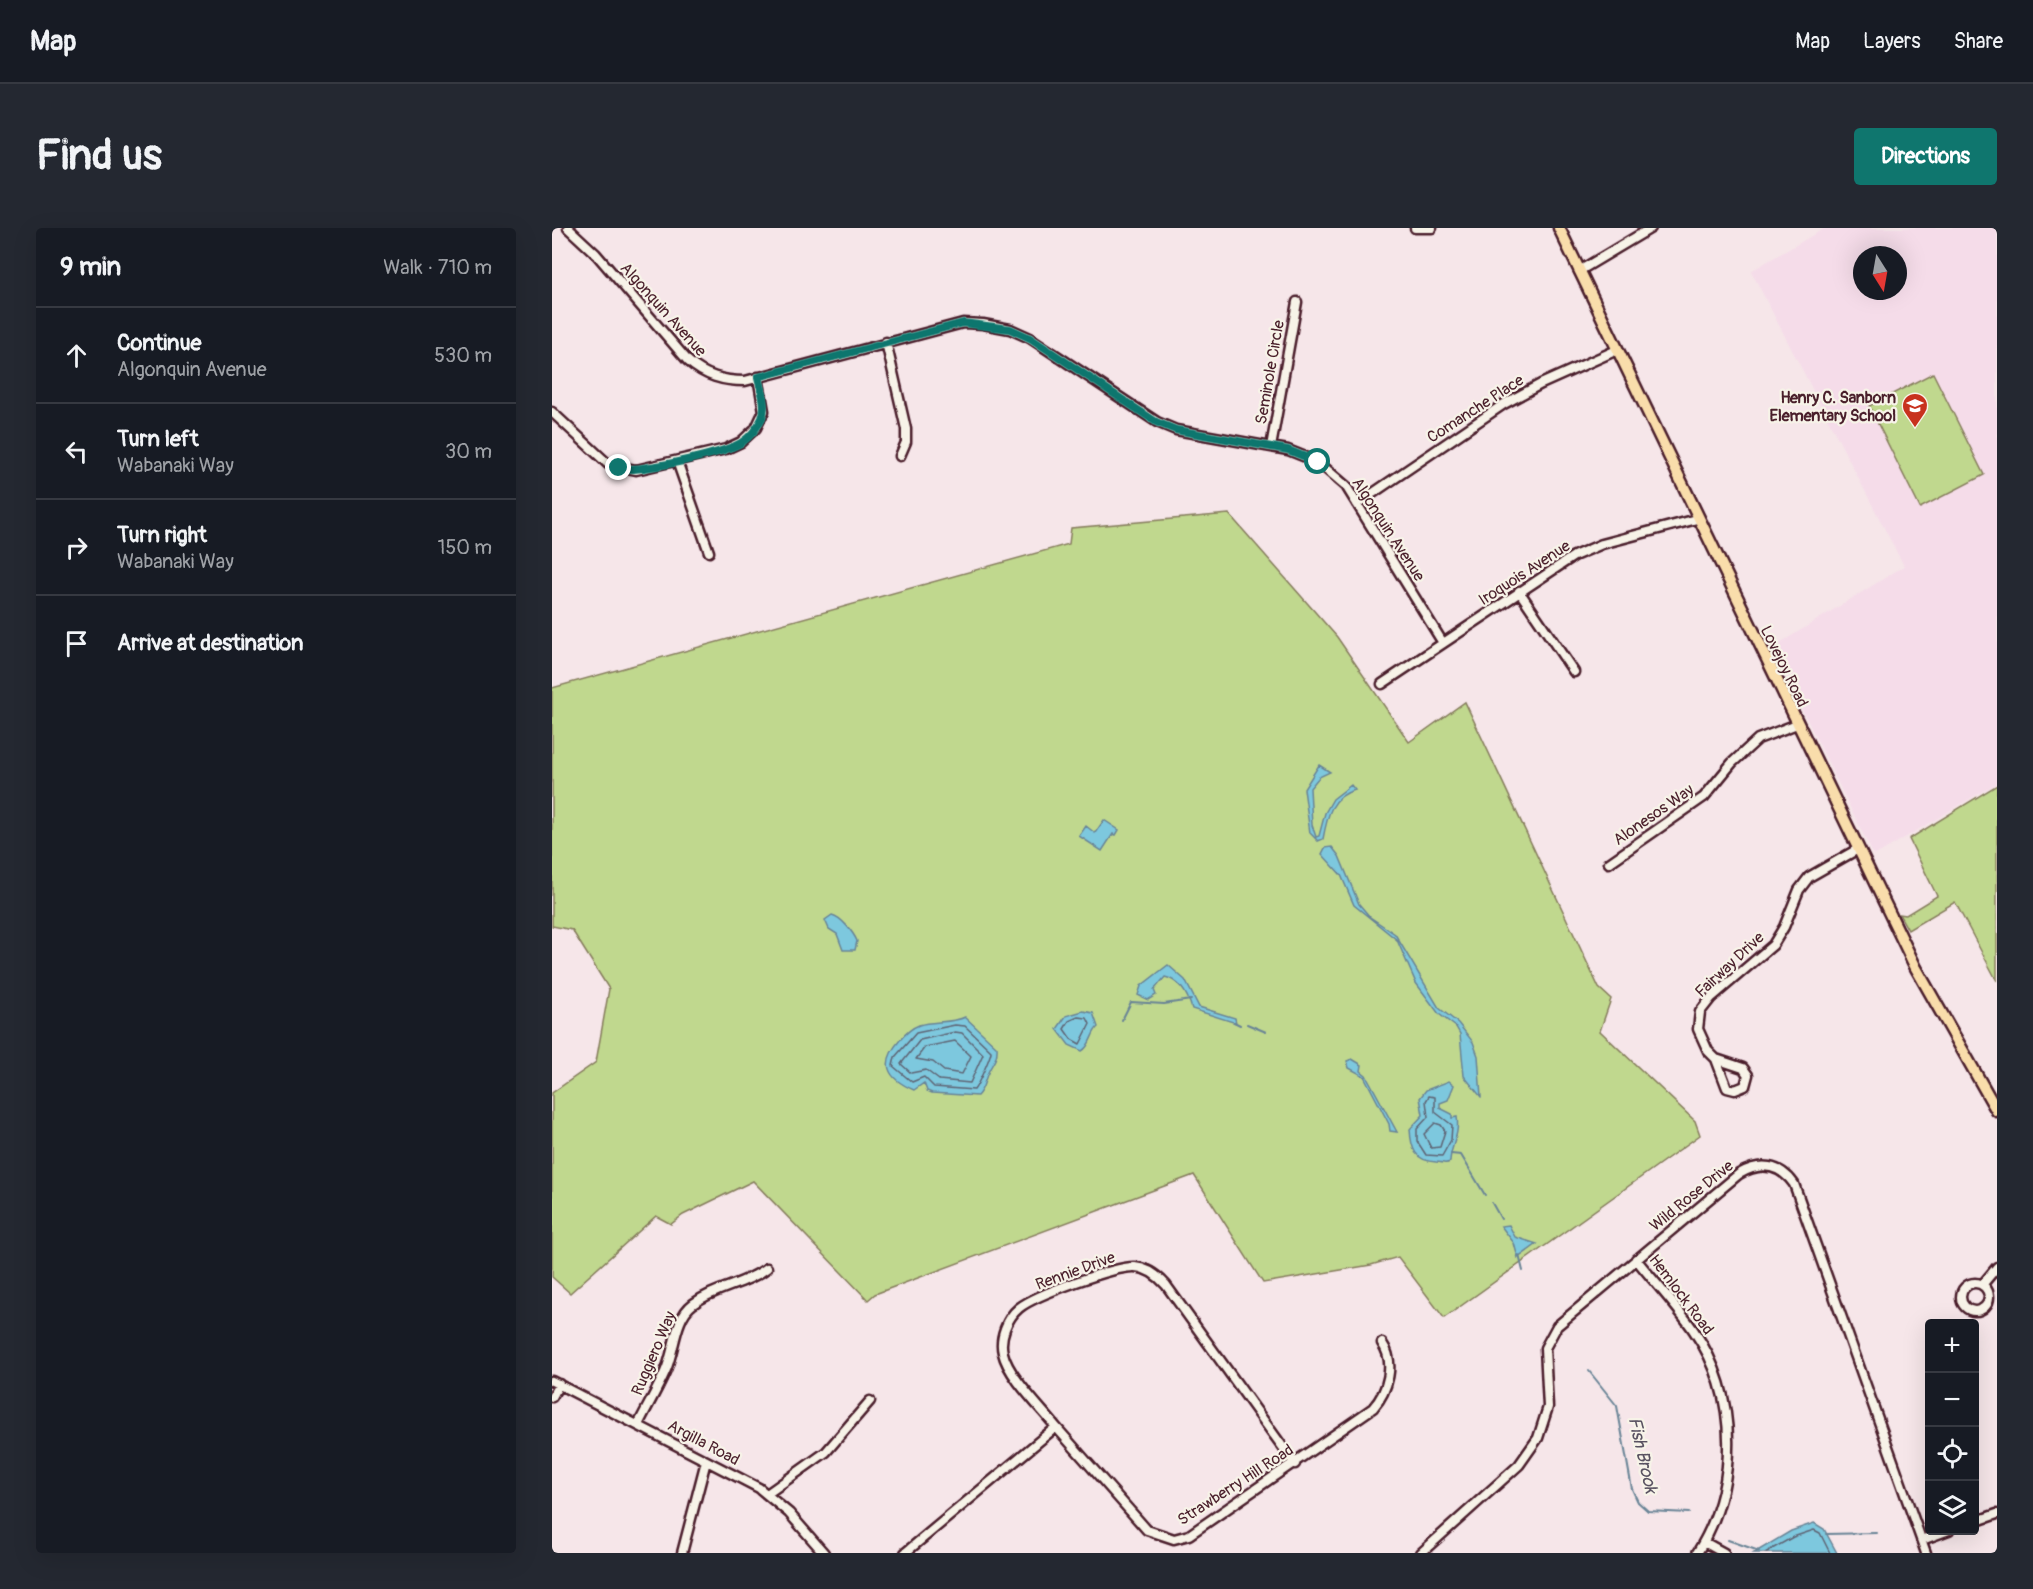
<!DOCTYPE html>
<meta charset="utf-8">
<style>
:root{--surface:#171b24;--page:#242831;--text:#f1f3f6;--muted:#9ea1a6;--line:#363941;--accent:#0f766e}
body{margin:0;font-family:Pangolin,sans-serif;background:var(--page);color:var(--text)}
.controls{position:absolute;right:18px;bottom:18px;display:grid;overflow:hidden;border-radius:6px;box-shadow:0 6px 24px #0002}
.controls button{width:54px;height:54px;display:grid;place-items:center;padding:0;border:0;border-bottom:2px solid var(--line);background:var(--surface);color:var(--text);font:30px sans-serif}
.compass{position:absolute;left:1301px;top:18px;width:54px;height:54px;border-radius:50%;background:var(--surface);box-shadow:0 6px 24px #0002;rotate:169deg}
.stop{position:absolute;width:18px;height:18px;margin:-14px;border:4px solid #0f766e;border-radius:50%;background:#fff}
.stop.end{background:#0f766e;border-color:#fff;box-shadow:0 2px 6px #0008}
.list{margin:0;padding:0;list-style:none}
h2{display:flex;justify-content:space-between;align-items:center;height:78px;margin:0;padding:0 24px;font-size:26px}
h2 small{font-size:20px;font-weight:400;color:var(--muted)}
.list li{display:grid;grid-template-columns:39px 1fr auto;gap:18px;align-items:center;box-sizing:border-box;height:96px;padding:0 24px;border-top:2px solid var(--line)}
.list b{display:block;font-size:22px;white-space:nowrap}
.list p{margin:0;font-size:20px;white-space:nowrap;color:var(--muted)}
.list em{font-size:20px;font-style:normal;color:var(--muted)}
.icon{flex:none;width:33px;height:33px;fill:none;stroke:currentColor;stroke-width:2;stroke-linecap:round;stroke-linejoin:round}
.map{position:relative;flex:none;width:1445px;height:1325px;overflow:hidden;border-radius:6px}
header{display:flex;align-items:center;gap:36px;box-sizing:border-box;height:84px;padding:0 30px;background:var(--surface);border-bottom:2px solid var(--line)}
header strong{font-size:28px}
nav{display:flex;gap:33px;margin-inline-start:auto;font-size:21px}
.intro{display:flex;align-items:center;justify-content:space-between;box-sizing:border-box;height:144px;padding:0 36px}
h1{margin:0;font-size:42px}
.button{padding:15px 27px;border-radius:6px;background:var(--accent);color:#fff;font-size:21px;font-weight:700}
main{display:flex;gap:36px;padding:0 36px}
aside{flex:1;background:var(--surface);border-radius:6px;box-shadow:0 6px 24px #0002}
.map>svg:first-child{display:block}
.built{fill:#f5dce9;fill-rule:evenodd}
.green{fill:#c0d88e;stroke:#857c5c;stroke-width:1.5}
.water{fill:#7dc8de;stroke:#698496;stroke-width:1.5}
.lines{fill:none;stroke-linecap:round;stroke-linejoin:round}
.shore{stroke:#5e6373;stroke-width:1.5}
.stream{stroke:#698496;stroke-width:2}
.minor-casing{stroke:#4a1f2b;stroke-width:13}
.major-casing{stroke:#4a1f2b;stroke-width:15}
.minor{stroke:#f7f3e8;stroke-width:8}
.major{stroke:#f9ddab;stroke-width:10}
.route{stroke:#0f766e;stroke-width:8}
.labels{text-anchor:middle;stroke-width:4.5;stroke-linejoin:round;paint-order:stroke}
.street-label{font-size:16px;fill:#4a1f2b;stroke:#f7f3e8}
.poi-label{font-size:16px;font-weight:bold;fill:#4a1f2b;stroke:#f7f3e8;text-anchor:end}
.water-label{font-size:18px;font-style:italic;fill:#595261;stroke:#f7f3e8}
</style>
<header>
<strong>Map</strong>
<nav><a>Map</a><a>Layers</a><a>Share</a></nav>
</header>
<div class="intro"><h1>Find us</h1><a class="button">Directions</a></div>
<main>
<aside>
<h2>9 min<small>Walk · 710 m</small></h2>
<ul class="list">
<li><svg class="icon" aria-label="ahead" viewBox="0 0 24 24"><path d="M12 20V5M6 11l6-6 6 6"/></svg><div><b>Continue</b><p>Algonquin Avenue</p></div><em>530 m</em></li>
<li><svg class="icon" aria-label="left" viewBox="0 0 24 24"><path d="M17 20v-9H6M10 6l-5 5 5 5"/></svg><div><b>Turn left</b><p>Wabanaki Way</p></div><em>30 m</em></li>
<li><svg class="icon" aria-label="right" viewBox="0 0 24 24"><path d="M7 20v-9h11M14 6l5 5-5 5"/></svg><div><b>Turn right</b><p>Wabanaki Way</p></div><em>150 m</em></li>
<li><svg class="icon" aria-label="arrive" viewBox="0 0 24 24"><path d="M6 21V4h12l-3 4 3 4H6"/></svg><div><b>Arrive at destination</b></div></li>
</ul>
</aside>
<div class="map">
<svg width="1445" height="1325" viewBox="0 0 1445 1325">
<rect width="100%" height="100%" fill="#f6e6e9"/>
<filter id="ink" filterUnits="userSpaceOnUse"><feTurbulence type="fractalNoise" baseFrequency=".0167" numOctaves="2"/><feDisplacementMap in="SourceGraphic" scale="12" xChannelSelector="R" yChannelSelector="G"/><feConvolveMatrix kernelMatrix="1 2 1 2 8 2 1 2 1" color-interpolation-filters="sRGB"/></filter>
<g filter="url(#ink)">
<!-- built -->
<path class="built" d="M1273,0H1445V555L1322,628L1220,420L1352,338L1199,43ZM1310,27H1346V63H1310Z"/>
<!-- green -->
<path class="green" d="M1381,145L1432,247L1368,280L1317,178Z
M677,286L785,409L857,514L913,474L1047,760L1059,771L1048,803L1143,893L1148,907L892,1090L846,1029L819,1037L711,1055L642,947L323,1066L316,1072L201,953L131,987L119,996L104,988L18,1065L0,1049V865L44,834L57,761L20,702L0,698V460L517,316L519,300Z
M1445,557V753L1403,674L1356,702L1347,686L1354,687L1385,668L1357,611Z"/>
<!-- water -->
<path class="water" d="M767,537L778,544L767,549L758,560L760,597L764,609L767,608L773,585L781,571L799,557L803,562C779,568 775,589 771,611L766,613L758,605L752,561Z
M552,592L567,602L564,607L561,606L550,623L527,608L534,598L543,605Z
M780,619L787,628L807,676L818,689L843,706L887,780L906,795L921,814L926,828L929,869L912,848L908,806L904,799L887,786L864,755L845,712L802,677L789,647L770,626L773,620Z
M280,687C289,689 301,704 305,713L303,722H291L285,706L277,701L273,692Z
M616,737L633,752L647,779L683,790L684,795L640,781C636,767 629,753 613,749L602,762L604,767L596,772L586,767L589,758Z
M531,783L541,785L546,799C539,805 539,818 530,823L517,817L505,801L514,788Z
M413,789L445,819C446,833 439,835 435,847C432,854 432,861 425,868L380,865L375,863L372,855L362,862C334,850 328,835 348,812C353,806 359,800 367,797C380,793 402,795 413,789Z
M800,831L810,837L809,843L814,847L845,904L838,903L837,896L812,848L797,840L795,833Z
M897,853L902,857L896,872L888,875V880L900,886V890L905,889C908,909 898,918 898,934C892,937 891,934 884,934C863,933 859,921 858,901L871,887L868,870L874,862Z
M957,997L963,1009L985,1016L966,1030L962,1015L949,998Z
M1262,1295L1272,1301L1285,1325H1202L1239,1303Z"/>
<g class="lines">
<!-- shore -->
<path class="shore" d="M526,789L535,790L538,796L528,816L519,811L512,801L517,793Z
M403,797L413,798L439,823C439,828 426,857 422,862L382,859L372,849L360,854L341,838L343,829L364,805Z
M403,804L410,805L431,826L418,855L387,852L374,842L359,845L349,836L368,812Z
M403,813L419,828L410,846L392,843L381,834L364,831L373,819Z
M877,868L883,869V884L900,897L899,912L890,928L874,927L865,913V901L876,889L874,873Z
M883,895L889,897L893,903L888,919L879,920L872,906Z
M1213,1325L1241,1309L1262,1302L1268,1305L1278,1325"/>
<!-- stream -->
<path class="stream" d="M570,792L579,774L612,776L639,772
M682,794L688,797
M695,796L714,804
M899,926L909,927L933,967
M940,975L949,991
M967,1027L971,1043
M1037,1143L1065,1178L1080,1261L1086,1274L1096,1283L1137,1285
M1274,1306L1325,1305
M1176,1312L1207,1323"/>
<defs>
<path id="minor" d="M16,0L44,26L136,133C153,148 171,153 193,153L411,95L431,96L458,101L478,110L605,194L624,202L736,222L766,234L794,258L891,415
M863,0H880
M1027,43L1099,0
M334,114L354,201V214L348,228
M0,184L56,236L84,242L174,221L189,214L204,200L212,183L206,149
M719,219L745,74
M125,233L157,324
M805,276L952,176L989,156L1065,122
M967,363L1022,444
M830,456L1022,328L1050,316L1145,291
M1057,635L1152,569L1180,535L1206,511L1245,496
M1164,831L1175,860L1183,862L1193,858L1196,847L1191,840L1164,831L1156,823L1146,801L1148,784L1159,770L1221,717L1232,699L1247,662L1257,649L1306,621
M1084,1031C1103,1055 1125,1078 1142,1103C1187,1168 1187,1259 1145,1325
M1409 1069a14 14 0 1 1 28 0a14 14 0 1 1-28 0Z
M1430,1057L1445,1039
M0,1153L207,1260L237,1285L272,1325
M0,1169L7,1156
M86,1197C95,1179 105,1162 113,1144C123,1124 122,1090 141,1076C163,1059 193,1057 215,1040
M504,1199C489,1180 456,1148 451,1125C447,1110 455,1090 467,1080C483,1067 563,1038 583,1039C596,1040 605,1047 614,1057L743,1236
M215,1266L274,1224L318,1173
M1422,1294L1445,1286
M1370,1312L1397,1302
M1152,1314L1172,1325
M130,1325L154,1233
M353,1325L504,1199L595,1302L622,1311L637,1307L821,1180C836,1163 844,1135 830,1115
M869,1325L967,1237L986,1210L996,1179L993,1120L1005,1098L1187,946C1208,934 1228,936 1242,956L1374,1325"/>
<path id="major" d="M1007,0L1364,740L1445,883"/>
</defs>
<!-- minor casing -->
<use href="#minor" class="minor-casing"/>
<!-- major casing -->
<use href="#major" class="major-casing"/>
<!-- minor -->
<use href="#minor" class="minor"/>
<!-- major -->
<use href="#major" class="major"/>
</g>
</g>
<g class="lines" filter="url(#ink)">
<!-- route -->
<path class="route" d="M67,240C88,245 169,226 189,215C198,209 206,199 210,190C215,177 209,162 206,149L411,95L458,101L478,110L604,194L624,202L736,222L766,234"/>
</g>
<!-- icons -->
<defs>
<symbol id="school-pin" viewBox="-11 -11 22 30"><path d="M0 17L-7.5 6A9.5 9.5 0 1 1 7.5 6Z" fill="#c8321e" stroke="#f7f3e8"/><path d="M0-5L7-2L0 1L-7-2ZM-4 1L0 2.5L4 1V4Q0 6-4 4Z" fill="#fff"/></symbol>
</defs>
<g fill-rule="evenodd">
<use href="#school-pin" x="1348" y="163" width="30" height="40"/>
</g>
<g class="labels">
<!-- street labels -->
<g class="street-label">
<text transform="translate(112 81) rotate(48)" y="6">Algonquin Avenue</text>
<text transform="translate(717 144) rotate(-80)" y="6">Seminole Circle</text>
<text transform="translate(923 180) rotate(-33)" y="6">Comanche Place</text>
<text transform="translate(837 301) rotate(57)" y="6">Algonquin Avenue</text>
<text transform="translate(972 344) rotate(-33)" y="6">Iroquois Avenue</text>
<text transform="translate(1233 438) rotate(64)" y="6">Lovejoy Road</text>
<text transform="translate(1101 586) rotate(-35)" y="6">Alonesos Way</text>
<text transform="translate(1177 736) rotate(-43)" y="6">Fairway Drive</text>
<text transform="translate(1139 967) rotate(-39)" y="6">Wild Rose Drive</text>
<text transform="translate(523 1042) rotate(-20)" y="6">Rennie Drive</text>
<text transform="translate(1130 1066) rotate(53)" y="6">Hemlock Road</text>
<text transform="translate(101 1125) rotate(-67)" y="6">Ruggiero Way</text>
<text transform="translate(152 1214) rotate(28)" y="6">Argilla Road</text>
<text transform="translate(683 1256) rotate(-33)" y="6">Strawberry Hill Road</text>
</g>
<!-- poi labels -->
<g class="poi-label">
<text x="1344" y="175">Henry C. Sanborn<tspan x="1344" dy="18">Elementary School</tspan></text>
</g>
<!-- water labels -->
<g class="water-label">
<text transform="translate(1091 1227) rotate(77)" y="6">Fish Brook</text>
</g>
</g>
</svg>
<div class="controls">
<button>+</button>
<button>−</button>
<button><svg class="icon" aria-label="locate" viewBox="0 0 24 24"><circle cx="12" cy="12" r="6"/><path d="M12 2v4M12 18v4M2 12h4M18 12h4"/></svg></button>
<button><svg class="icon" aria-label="layers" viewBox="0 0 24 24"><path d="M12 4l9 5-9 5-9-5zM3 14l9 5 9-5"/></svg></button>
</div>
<svg class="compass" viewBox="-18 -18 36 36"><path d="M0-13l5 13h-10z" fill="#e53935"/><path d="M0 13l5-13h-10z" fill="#9ea1a6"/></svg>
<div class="stop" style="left:766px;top:234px"></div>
<div class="stop end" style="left:67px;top:240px"></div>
</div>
</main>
